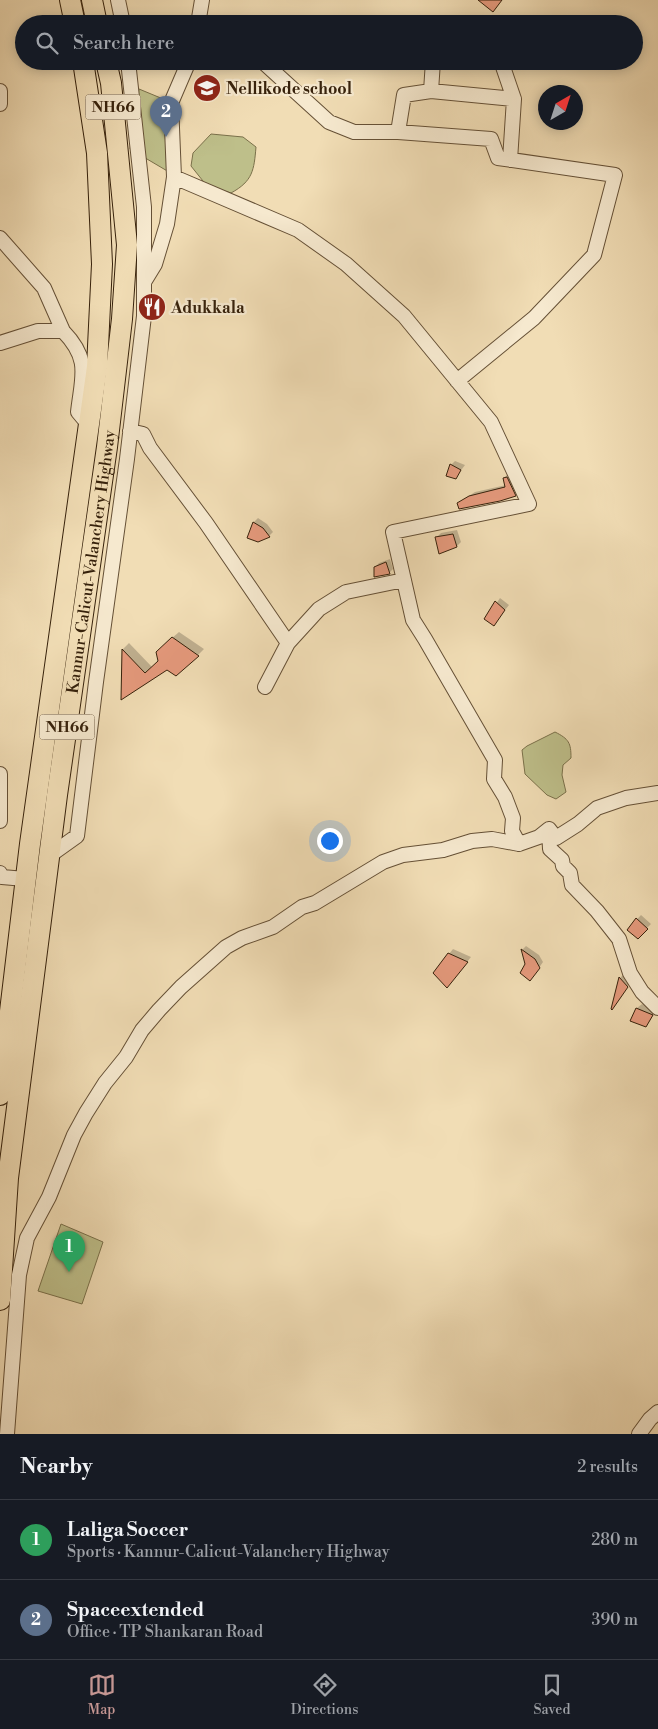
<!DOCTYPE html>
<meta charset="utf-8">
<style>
:root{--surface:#171b24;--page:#20242c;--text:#f1f3f6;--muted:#9ea1a6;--line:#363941;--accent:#c59692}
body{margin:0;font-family:"Libre Bodoni",serif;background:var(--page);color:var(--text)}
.compass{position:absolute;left:538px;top:85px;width:45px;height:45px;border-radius:50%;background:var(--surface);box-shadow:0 2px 12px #0003;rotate:39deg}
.you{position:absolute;left:329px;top:840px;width:18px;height:18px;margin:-12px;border:4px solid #fff;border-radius:50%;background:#1a73e8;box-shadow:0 0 0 8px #1a73e833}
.badge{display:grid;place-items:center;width:32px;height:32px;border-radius:50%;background:var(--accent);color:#fff;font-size:16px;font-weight:700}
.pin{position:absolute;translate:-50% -41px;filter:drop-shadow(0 1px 2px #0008)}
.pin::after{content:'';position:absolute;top:26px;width:18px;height:15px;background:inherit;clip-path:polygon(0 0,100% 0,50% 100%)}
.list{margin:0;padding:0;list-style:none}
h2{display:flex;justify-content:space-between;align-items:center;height:65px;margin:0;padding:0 20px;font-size:21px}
h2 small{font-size:16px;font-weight:400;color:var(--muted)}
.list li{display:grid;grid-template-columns:32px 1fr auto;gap:15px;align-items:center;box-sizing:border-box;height:80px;padding:0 20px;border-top:1px solid var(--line)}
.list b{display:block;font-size:19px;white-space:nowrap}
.list p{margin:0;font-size:16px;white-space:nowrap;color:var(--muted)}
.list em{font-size:16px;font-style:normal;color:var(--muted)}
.icon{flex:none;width:28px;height:28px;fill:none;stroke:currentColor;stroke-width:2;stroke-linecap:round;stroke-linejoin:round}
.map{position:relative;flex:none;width:658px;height:1434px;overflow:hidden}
.search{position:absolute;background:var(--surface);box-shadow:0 2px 12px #0003;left:15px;right:15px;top:15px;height:55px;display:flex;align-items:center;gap:12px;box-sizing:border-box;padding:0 18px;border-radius:28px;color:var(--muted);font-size:19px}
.sheet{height:225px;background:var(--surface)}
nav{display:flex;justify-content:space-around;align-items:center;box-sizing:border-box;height:70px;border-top:1px solid var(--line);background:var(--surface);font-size:14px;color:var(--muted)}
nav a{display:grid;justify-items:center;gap:2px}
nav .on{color:var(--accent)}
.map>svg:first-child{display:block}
.green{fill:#bebf8a;stroke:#7a704a}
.shadow{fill:#0003}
.building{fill:#e69a7d;stroke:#36210b}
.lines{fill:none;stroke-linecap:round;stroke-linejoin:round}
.minor-casing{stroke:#655036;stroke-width:16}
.highway-casing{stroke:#36210b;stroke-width:22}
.minor{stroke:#f6e9cf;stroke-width:14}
.highway{stroke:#f1ddb5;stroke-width:20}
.labels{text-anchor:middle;stroke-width:4.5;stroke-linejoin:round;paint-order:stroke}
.shield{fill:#f6e9cf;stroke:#705d46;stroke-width:1}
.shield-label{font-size:15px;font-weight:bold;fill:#36210b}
.poi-label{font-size:16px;font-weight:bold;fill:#36210b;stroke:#f6e9cf;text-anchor:start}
.street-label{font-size:16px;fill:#36210b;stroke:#f6e9cf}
</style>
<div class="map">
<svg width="658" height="1434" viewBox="0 0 658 1434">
<rect width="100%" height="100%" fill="#f1ddb5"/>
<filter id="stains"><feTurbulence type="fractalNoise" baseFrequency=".004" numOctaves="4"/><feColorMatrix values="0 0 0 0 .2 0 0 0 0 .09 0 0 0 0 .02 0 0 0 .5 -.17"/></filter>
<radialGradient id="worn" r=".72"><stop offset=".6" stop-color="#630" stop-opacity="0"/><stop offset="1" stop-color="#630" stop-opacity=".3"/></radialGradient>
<!-- green -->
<path class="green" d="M139,89L168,101L169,172L130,149Z
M211,134L243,137L256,147C254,170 253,181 231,193L207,186L191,166L193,153Z
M555,732C569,739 571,743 571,758L563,765L562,775L566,792L556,799L547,795L525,774L522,750L527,746Z
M61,1224L103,1242L82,1304L38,1291Z"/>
<!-- shadow -->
<path class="shadow" d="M455,461L465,465L456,477L451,465Z
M508,474L519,491L515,495L458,503L475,492L506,485L504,478Z
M258,518L267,524L273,532L269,536L249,537L254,522Z
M457,530L461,542L457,546L437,537L441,533Z
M390,559L393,569L389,573L375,567L379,563Z
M500,598L509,605L494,624L486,619Z
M179,632L204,649L198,655L167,669L123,698V649L129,643L152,667L159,661L164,645Z
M641,915L651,924L638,937L628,929Z
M526,946L539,955L543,962L534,975L526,964L522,950Z
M453,949L471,957L451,982L449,954Z
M624,974L631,982L613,1005L620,978Z
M642,1004L656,1011L646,1026L632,1020L637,1008Z"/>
<!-- building -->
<path class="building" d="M478,0H502L493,12Z
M450,464L461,470L456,479L446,476Z
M507,477L516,496L500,501L459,509L457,503L469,496L505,487L503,478Z
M253,522L263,528L270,537L258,542L247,538Z
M453,534L457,547L439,554L435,537Z
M386,562L390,574L374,577V567Z
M495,601L505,610L494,626L484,619Z
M172,637L199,656L176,676L167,670L121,700L122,649L145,673L158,661L156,652Z
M636,918L648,929L638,939L627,930Z
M521,949L535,959L540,968L530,981L520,973L525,964Z
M448,953L468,962L447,988L433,973Z
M619,977L628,987L612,1010L611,1009Z
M636,1008L653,1015L646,1027L630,1021Z"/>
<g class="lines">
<defs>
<path id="minor" d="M118,0L123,24
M198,24L202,0
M262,61L329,122L354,132H398
M433,61L431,91L404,95L398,132L491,139L498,158L615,175L594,255L534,318L457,381
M501,61L514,99L510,160
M0,91V104
M431,91L514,99
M174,177L298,230L346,264L404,316L491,422L529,504L393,532L413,620L425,639L495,760L494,779L505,797L513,818L512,831L519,844
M0,238L44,288L63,331
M144,282L155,264L167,224L174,177L171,103L189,61
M0,343L38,331H63C91,360 82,376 78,412L88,424
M130,431L143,434L150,448L206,523L288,643
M265,687L288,643L319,609L346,592L404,580
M0,774V821
M549,829L550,849L562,860L563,866L570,873L572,885L597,911L619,939L630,973L642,992L658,1008
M549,829L556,838L578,824L597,808L626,798L658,793
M49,856L77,836L96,682L127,459L144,316V207L128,61
M0,873L2,877L25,879
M7,1434L19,1275L27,1238L49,1197L74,1135L86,1113L105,1083L126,1057L142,1030L159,1010L181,987L226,947L242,938L273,927L302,907L315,903L383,862L403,855L443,850L472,841L492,839L519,844L539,837L549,829
M639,1434L650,1419L658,1412"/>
<g id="highway">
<path d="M70,0L75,24"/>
<path d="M92,0L97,24"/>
<path d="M0,1095L30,844L97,367L102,264L97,153L83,61"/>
<path id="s1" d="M0,1300L8,1178L57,795L107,447L122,319L127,245L111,83L106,61"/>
</g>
</defs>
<!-- minor casing -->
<use href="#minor" class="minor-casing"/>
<!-- highway casing -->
<use href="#highway" class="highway-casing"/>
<!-- minor -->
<use href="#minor" class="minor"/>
<!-- highway -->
<use href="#highway" class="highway"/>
</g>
<!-- icons -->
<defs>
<symbol id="school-disc" viewBox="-11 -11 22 22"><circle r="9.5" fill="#8f2418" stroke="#f6e9cf"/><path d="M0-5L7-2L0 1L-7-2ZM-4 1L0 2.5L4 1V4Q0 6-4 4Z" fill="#fff"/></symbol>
<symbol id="restaurant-disc" viewBox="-11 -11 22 22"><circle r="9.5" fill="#8f2418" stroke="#f6e9cf"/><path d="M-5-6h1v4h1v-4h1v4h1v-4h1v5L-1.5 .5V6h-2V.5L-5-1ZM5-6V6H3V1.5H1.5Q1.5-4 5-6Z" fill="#fff"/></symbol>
</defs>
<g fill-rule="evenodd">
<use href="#school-disc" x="191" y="72" width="32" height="32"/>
<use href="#restaurant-disc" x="136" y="291" width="32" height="32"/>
</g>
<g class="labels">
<!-- shield labels -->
<g class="shield">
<rect x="85.5" y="94.5" width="55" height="25" rx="4"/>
<rect x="39.5" y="714.5" width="55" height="25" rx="4"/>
</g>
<g class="shield-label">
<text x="113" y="112">NH66</text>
<text x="67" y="732">NH66</text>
</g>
<!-- poi labels -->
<g class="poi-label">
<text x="226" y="94">Nellikode school</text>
<text x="171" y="313">Adukkala</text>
</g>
<!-- street labels -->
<g class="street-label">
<text dy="6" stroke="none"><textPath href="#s1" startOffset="744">Kannur-Calicut-Valanchery Highway</textPath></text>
</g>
</g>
<rect width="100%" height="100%" filter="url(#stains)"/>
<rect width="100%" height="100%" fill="url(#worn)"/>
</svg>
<svg class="compass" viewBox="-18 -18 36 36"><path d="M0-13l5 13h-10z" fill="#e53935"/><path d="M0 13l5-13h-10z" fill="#9ea1a6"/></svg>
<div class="you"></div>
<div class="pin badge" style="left:69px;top:1272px;background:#2e9e5b">1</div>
<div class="pin badge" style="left:166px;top:137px;background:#5c6f8a">2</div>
<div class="search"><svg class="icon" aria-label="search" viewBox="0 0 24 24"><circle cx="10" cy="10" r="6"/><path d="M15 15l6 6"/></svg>Search here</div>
</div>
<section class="sheet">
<h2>Nearby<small>2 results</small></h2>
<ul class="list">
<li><span class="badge" style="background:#2e9e5b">1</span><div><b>Laliga Soccer</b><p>Sports · Kannur-Calicut-Valanchery Highway</p></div><em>280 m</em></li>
<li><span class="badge" style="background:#5c6f8a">2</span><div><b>Spaceextended</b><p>Office · TP Shankaran Road</p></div><em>390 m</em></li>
</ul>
</section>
<nav>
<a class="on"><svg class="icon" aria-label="map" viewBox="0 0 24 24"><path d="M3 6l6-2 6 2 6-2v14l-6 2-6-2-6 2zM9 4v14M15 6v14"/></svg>Map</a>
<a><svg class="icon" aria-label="directions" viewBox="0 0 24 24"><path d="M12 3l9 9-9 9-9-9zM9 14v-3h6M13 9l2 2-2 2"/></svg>Directions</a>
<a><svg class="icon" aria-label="saved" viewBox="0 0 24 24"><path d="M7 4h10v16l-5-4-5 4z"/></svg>Saved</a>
</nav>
